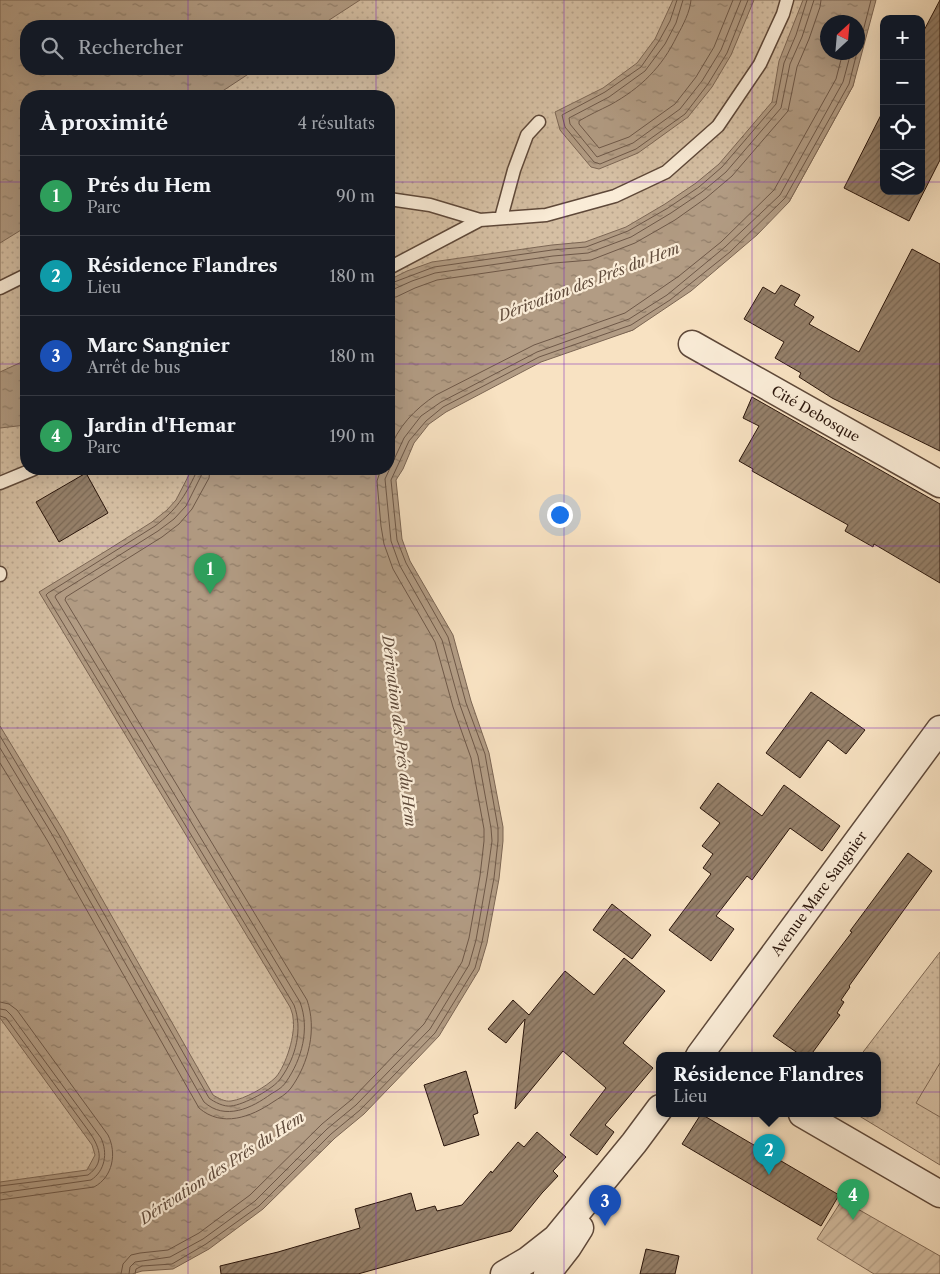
<!DOCTYPE html>
<html lang="fr">
<meta charset="utf-8">
<style>
:root{--surface:#171b24;--page:#242831;--text:#f1f3f6;--muted:#9ea1a6;--line:#363941;--accent:#8c9099}
body{margin:0;font-family:"Libre Caslon Text",serif;background:var(--page);color:var(--text)}
.controls{position:absolute;right:15px;top:15px;display:grid;overflow:hidden;border-radius:10px;box-shadow:0 5px 20px #0002}
.controls button{width:45px;height:45px;display:grid;place-items:center;padding:0;border:0;border-bottom:1px solid var(--line);background:var(--surface);color:var(--text);font:25px sans-serif}
.compass{position:absolute;left:820px;top:15px;width:45px;height:45px;border-radius:50%;background:var(--surface);box-shadow:0 5px 20px #0002;rotate:26deg}
.you{position:absolute;left:559px;top:514px;width:18px;height:18px;margin:-12px;border:4px solid #fff;border-radius:50%;background:#1a73e8;box-shadow:0 0 0 8px #1a73e833}
.badge{display:grid;place-items:center;width:32px;height:32px;border-radius:50%;background:var(--accent);color:#fff;font-size:16px;font-weight:700}
.pin{position:absolute;translate:-50% -41px;filter:drop-shadow(0 1px 2px #0008)}
.pin::after{content:'';position:absolute;top:26px;width:18px;height:15px;background:inherit;clip-path:polygon(0 0,100% 0,50% 100%)}
.popup{position:absolute;left:656px;top:1052px;width:225px;height:65px;box-sizing:border-box;display:grid;place-content:center;border-radius:10px;background:var(--surface);filter:drop-shadow(0 1px 4px #0005);font-size:16px;white-space:nowrap;color:var(--muted)}
.popup b{font-size:19px;color:var(--text)}
.popup::after{content:'';position:absolute;left:50%;top:100%;margin-left:-10px;border:10px solid transparent;border-top-color:var(--surface)}
.list{margin:0;padding:0;list-style:none}
h2{display:flex;justify-content:space-between;align-items:center;height:65px;margin:0;padding:0 20px;font-size:21px}
h2 small{font-size:16px;font-weight:400;color:var(--muted)}
.list li{display:grid;grid-template-columns:32px 1fr auto;gap:15px;align-items:center;box-sizing:border-box;height:80px;padding:0 20px;border-top:1px solid var(--line)}
.list b{display:block;font-size:19px;white-space:nowrap}
.list p{margin:0;font-size:16px;white-space:nowrap;color:var(--muted)}
.list em{font-size:16px;font-style:normal;color:var(--muted)}
.icon{flex:none;width:28px;height:28px;fill:none;stroke:currentColor;stroke-width:2;stroke-linecap:round;stroke-linejoin:round}
.map{position:relative;flex:none;width:940px;height:1274px;overflow:hidden}
.search{position:absolute;background:var(--surface);box-shadow:0 5px 20px #0002;left:20px;top:20px;width:375px;height:55px;display:flex;align-items:center;gap:12px;box-sizing:border-box;padding:0 18px;border-radius:20px;color:var(--muted);font-size:19px}
.panel{position:absolute;background:var(--surface);box-shadow:0 5px 20px #0002;left:20px;top:90px;width:375px;height:385px;border-radius:20px}
.map>svg:first-child{display:block}
.park{fill:url(#park-dots);stroke:#806a57;fill-rule:evenodd}
.garden{fill:url(#garden-furrows);stroke:#806a57}
.pitch{fill:#d5bfa3;stroke:#806a57}
.water{fill:url(#water-ripples);stroke:#7c6654;fill-rule:evenodd}
.lines{fill:none;stroke-linecap:round;stroke-linejoin:round}
.shore{stroke:#6e5848;stroke-width:1}
.building{fill:url(#building-hatch);stroke:#2a150b}
.service-casing{stroke:#5e4839;stroke-width:15}
.minor-casing{stroke:#5e4839;stroke-width:29}
.service{stroke:#faecd7;stroke-width:12}
.minor{stroke:#faecd7;stroke-width:26}
.grid{fill:none;stroke:#7b2cbf;stroke-width:1;stroke-opacity:0.55}
.labels{text-anchor:middle;stroke-width:4.5;stroke-linejoin:round;paint-order:stroke}
.street-label{font-size:14px;fill:#2a150b;stroke:#faecd7}
.water-label{font-size:15px;font-style:italic;fill:#604b3b;stroke:#faecd7}
</style>
<div class="map">
<svg width="940" height="1274" viewBox="0 0 940 1274">
<defs>
<pattern id="park-dots" width="8" height="8" patternUnits="userSpaceOnUse" patternTransform="scale(1.25)"><rect width="8" height="8" fill="#d5bfa3"/><path d="M2 2h.1M6 6h.1" fill="none" stroke="#b7a38b" stroke-width="1.8" stroke-linecap="round"/></pattern>
<pattern id="garden-furrows" width="10" height="10" patternUnits="userSpaceOnUse" patternTransform="scale(1.25)"><rect width="10" height="10" fill="#d5bfa3"/><path d="M-1 1l2-2M0 10L10 0M9 11l2-2" fill="none" stroke="#b7a38b"/></pattern>
<pattern id="water-ripples" width="26" height="14" patternUnits="userSpaceOnUse" patternTransform="scale(1.25)"><rect width="26" height="14" fill="#b29c84"/><path d="M2 4q2-2 4 0t4 0M15 11q2-2 4 0t4 0" fill="none" stroke="#917e6a"/></pattern>
<pattern id="building-hatch" width="6" height="6" patternUnits="userSpaceOnUse" patternTransform="scale(1.25)"><rect width="6" height="6" fill="#95806a"/><path d="M-1 1l2-2M0 6l6-6M5 7l2-2" fill="none" stroke="#7a6855"/></pattern>
</defs>
<rect width="100%" height="100%" fill="#f8e2c2"/>
<filter id="stains"><feTurbulence type="fractalNoise" baseFrequency=".004" numOctaves="4"/><feColorMatrix values="0 0 0 0 .2 0 0 0 0 .09 0 0 0 0 .02 0 0 0 .5 -.17"/></filter>
<radialGradient id="worn" r=".72"><stop offset=".6" stop-color="#630" stop-opacity="0"/><stop offset="1" stop-color="#630" stop-opacity=".3"/></radialGradient>
<!-- park -->
<path class="park" d="M0,0H872L853,86L789,202L633,330L518,366L424,416L392,459L388,498L471,966L0,1274ZM828,22H858V52H828ZM26,26H389V69H26ZM26,96H389V469H26Z
M940,952V1165L856,1114H878V1056H860Z"/>
<!-- garden -->
<path class="garden" d="M842,1200L940,1256V1274H874L817,1239Z"/>
<!-- pitch -->
<path class="pitch" d="M940,1063V1117L916,1103Z"/>
<!-- water -->
<path class="water" d="M0,0H360L320,26H26V69H256L215,96H26V227L0,243Z
M673,0H754L731,55L712,87L688,117L638,153L599,169L591,167L560,130L555,112L603,88L637,63L655,39Z
M803,0H876L853,86L789,202L757,235L691,291L633,330L541,362L446,412L429,424L414,443L403,469L396,480L402,539L410,561L453,635L471,701L489,753L503,827V841L499,879L487,943L479,970L439,1036L364,1114L335,1138L263,1209L209,1249L173,1269L142,1271L132,1274H0V1182L87,1170L95,1155L92,1145L0,1018V726L63,830L213,1095C218,1098 225,1102 231,1101C245,1099 266,1087 276,1077C286,1065 296,1034 293,1018C293,1014 291,1010 290,1007L39,592L106,551L152,522L167,510L176,500L192,469H389V280L407,271L432,262L552,245L585,242L626,227L665,204L696,183L719,164L772,102L779,61ZM858,22V52H828V22Z
M26,360V425L0,428V372Z"/>
<g class="lines">
<!-- shore -->
<path class="shore" d="M677,0L670,21L659,41L641,67L605,92L562,115L565,127L594,162L600,164L636,149L685,114L708,84L727,53L748,0
M683,0L676,23L665,44L645,71L609,97L569,118L570,124L597,157L633,143L680,109L702,81L721,50L741,0
M691,0C690,12 683,25 677,36C662,67 641,88 610,105C600,110 589,115 579,121V124L599,148L629,137L675,104L696,77L714,47L733,0
M858,51L871,0
M389,284L434,267L552,250L586,247L628,231L668,208L699,187L722,167L776,104L784,63L796,35L807,0
M389,290L394,289L412,281L435,273L553,256L588,253L631,237L671,213L702,192L726,172L781,108L790,64L802,37L814,0
M389,297H396L415,288L437,280L554,263L591,260L635,243L675,220L706,198L732,176L788,111L797,67L809,39L820,7L821,0
M389,452C397,427 415,409 436,395L534,345L625,313L679,276L721,242L774,190L836,79L843,52
M0,736L58,833L209,1098C214,1102 224,1107 231,1106C243,1105 274,1089 281,1078C296,1057 303,1029 294,1005L46,595L48,593L155,526C177,509 184,498 196,473V469
M0,748L53,836L204,1102C225,1121 252,1108 271,1094C276,1091 282,1088 286,1082C302,1059 310,1029 300,1002L55,597L56,595L158,531L174,519L186,506L201,476L203,469
M0,763L47,840L199,1108C222,1128 251,1117 273,1102C279,1098 287,1094 291,1088C309,1063 317,1029 307,1000L65,600L66,597L162,537L179,524L192,509L209,478L210,469
M0,1002L9,1004L17,1010L108,1135C117,1153 113,1177 94,1187L0,1200
M0,1009L6,1010L11,1015L101,1138C108,1153 105,1171 91,1180L0,1193
M0,1016L6,1018L85,1126C96,1141 109,1160 88,1175L0,1186
M121,1274L123,1264L131,1255L140,1253L168,1250L199,1233L250,1195L322,1124L351,1100L424,1024L462,962L469,938L480,876L484,841V829L471,758L453,707L435,642L393,569L384,544L381,526L377,481L381,469
M129,1274L130,1267L135,1262L170,1257L203,1239L255,1201L327,1129L356,1105L430,1029L469,965L476,940L487,877L492,841L491,828L478,756L460,705L442,640L400,566L391,541L385,479L404,438L421,416L441,402L537,352L629,319L667,295L725,247L780,195L843,82L851,52
M135,1274L136,1269L142,1266L172,1264L206,1244L259,1206L331,1134L360,1110L435,1033L475,968L482,942L494,878L498,841V828L485,754L466,703L448,637L406,563L397,540L391,480L409,441L426,421L443,407L539,357L631,325L670,300L730,252L785,198L849,84L857,52"/>
</g>
<!-- building -->
<path class="building" d="M940,0V160L909,221L844,188L884,109V191H921V36Z
M912,249L940,264V451L832,398L799,377L801,373L775,358L784,342L744,319L763,287L775,294L781,285L800,295L794,305L814,317L809,324L859,352Z
M752,397L940,504V583L874,544L873,547L845,531L848,525L752,471L753,469L739,461L759,426L743,418Z
M86,473L108,513L59,542L36,502Z
M811,692L865,730L846,754L828,740L800,778L766,753Z
M718,783L762,816L784,785L840,826L822,851L790,828L752,880L747,876L716,916L734,929L711,961L669,930L711,874L703,868L713,854L702,846L720,823L700,808Z
M908,853L932,871L849,986L850,987L841,1000L844,1002L837,1013L840,1015L810,1056H802L773,1036L852,932L850,931Z
M612,904L651,935L632,959L593,930Z
M624,958L665,991L623,1043L653,1068L605,1125L614,1132L597,1155L570,1135L606,1088L563,1051L515,1109L525,1019L506,1043L488,1029L513,1000L529,1015L565,971L594,995Z
M466,1071L478,1113L473,1115L479,1135L444,1146L424,1085Z
M701,1114L839,1195L821,1226L682,1144Z
M537,1132L566,1157L553,1171L558,1176L542,1193L511,1231L358,1274H221L220,1266L278,1252L360,1228L355,1209L411,1193L416,1211L435,1206L437,1211L462,1205L491,1171L492,1173L518,1142L524,1147Z
M646,1249L679,1256L675,1274H640Z"/>
<g class="lines">
<defs>
<path id="service" d="M389,199L430,205L480,220L546,215L615,196L666,172L718,126L760,64L783,14L787,0
M501,218L514,170L527,135L539,122
M389,268L480,220
M0,288L26,275
M0,483L34,469
M0,573V575"/>
<g id="minor">
<path id="s1" d="M692,344L940,484"/>
<path id="s2" d="M699,1056L940,729"/>
<path d="M802,1114L940,1194"/>
<path d="M504,1274L528,1260L556,1238L634,1143L660,1108"/>
<path d="M547,1274L568,1247L580,1228"/>
</g>
</defs>
<!-- service casing -->
<use href="#service" class="service-casing"/>
<!-- minor casing -->
<use href="#minor" class="minor-casing"/>
<!-- service -->
<use href="#service" class="service"/>
<!-- minor -->
<use href="#minor" class="minor"/>
</g>
<!-- grid -->
<path class="grid" d="M188,0V26M376,0V26M564,0V1274M752,0V1274M188,69V96M376,69V96M0,182H26M389,182H884M921,182H940M0,364H26M389,364H940M188,469V1274M376,469V1274M0,546H940M0,728H940M0,910H940M0,1092H940"/>
<g class="labels">
<!-- street labels -->
<g class="street-label">
<text dy="5" stroke="none"><textPath href="#s1" startOffset="142">Cité Debosque</textPath></text>
<text dy="5" stroke="none"><textPath href="#s2" startOffset="202">Avenue Marc Sangnier</textPath></text>
</g>
<!-- water labels -->
<g class="water-label">
<text transform="translate(589 282) rotate(-21)" y="5">Dérivation des Prés du Hem</text>
<text transform="translate(399 731) rotate(83)" y="5">Dérivation des Prés du Hem</text>
<text transform="translate(222 1168) rotate(-33)" y="5">Dérivation des Prés du Hem</text>
</g>
</g>
<rect width="100%" height="100%" filter="url(#stains)"/>
<rect width="100%" height="100%" fill="url(#worn)"/>
</svg>
<div class="controls">
<button>+</button>
<button>−</button>
<button><svg class="icon" aria-label="locate" viewBox="0 0 24 24"><circle cx="12" cy="12" r="6"/><path d="M12 2v4M12 18v4M2 12h4M18 12h4"/></svg></button>
<button><svg class="icon" aria-label="layers" viewBox="0 0 24 24"><path d="M12 4l9 5-9 5-9-5zM3 14l9 5 9-5"/></svg></button>
</div>
<svg class="compass" viewBox="-18 -18 36 36"><path d="M0-13l5 13h-10z" fill="#e53935"/><path d="M0 13l5-13h-10z" fill="#9ea1a6"/></svg>
<div class="you"></div>
<div class="pin badge" style="left:210px;top:594px;background:#2e9e5b">1</div>
<div class="pin badge" style="left:769px;top:1175px;background:#0f9aa8">2</div>
<div class="popup"><b>Résidence Flandres</b>Lieu</div>
<div class="pin badge" style="left:605px;top:1226px;background:#1a4fb4">3</div>
<div class="pin badge" style="left:853px;top:1220px;background:#2e9e5b">4</div>
<div class="search"><svg class="icon" aria-label="search" viewBox="0 0 24 24"><circle cx="10" cy="10" r="6"/><path d="M15 15l6 6"/></svg>Rechercher</div>
<section class="panel">
<h2>À proximité<small>4 résultats</small></h2>
<ul class="list">
<li><span class="badge" style="background:#2e9e5b">1</span><div><b>Prés du Hem</b><p>Parc</p></div><em>90 m</em></li>
<li><span class="badge" style="background:#0f9aa8">2</span><div><b>Résidence Flandres</b><p>Lieu</p></div><em>180 m</em></li>
<li><span class="badge" style="background:#1a4fb4">3</span><div><b>Marc Sangnier</b><p>Arrêt de bus</p></div><em>180 m</em></li>
<li><span class="badge" style="background:#2e9e5b">4</span><div><b>Jardin d'Hemar</b><p>Parc</p></div><em>190 m</em></li>
</ul>
</section>
</div>
